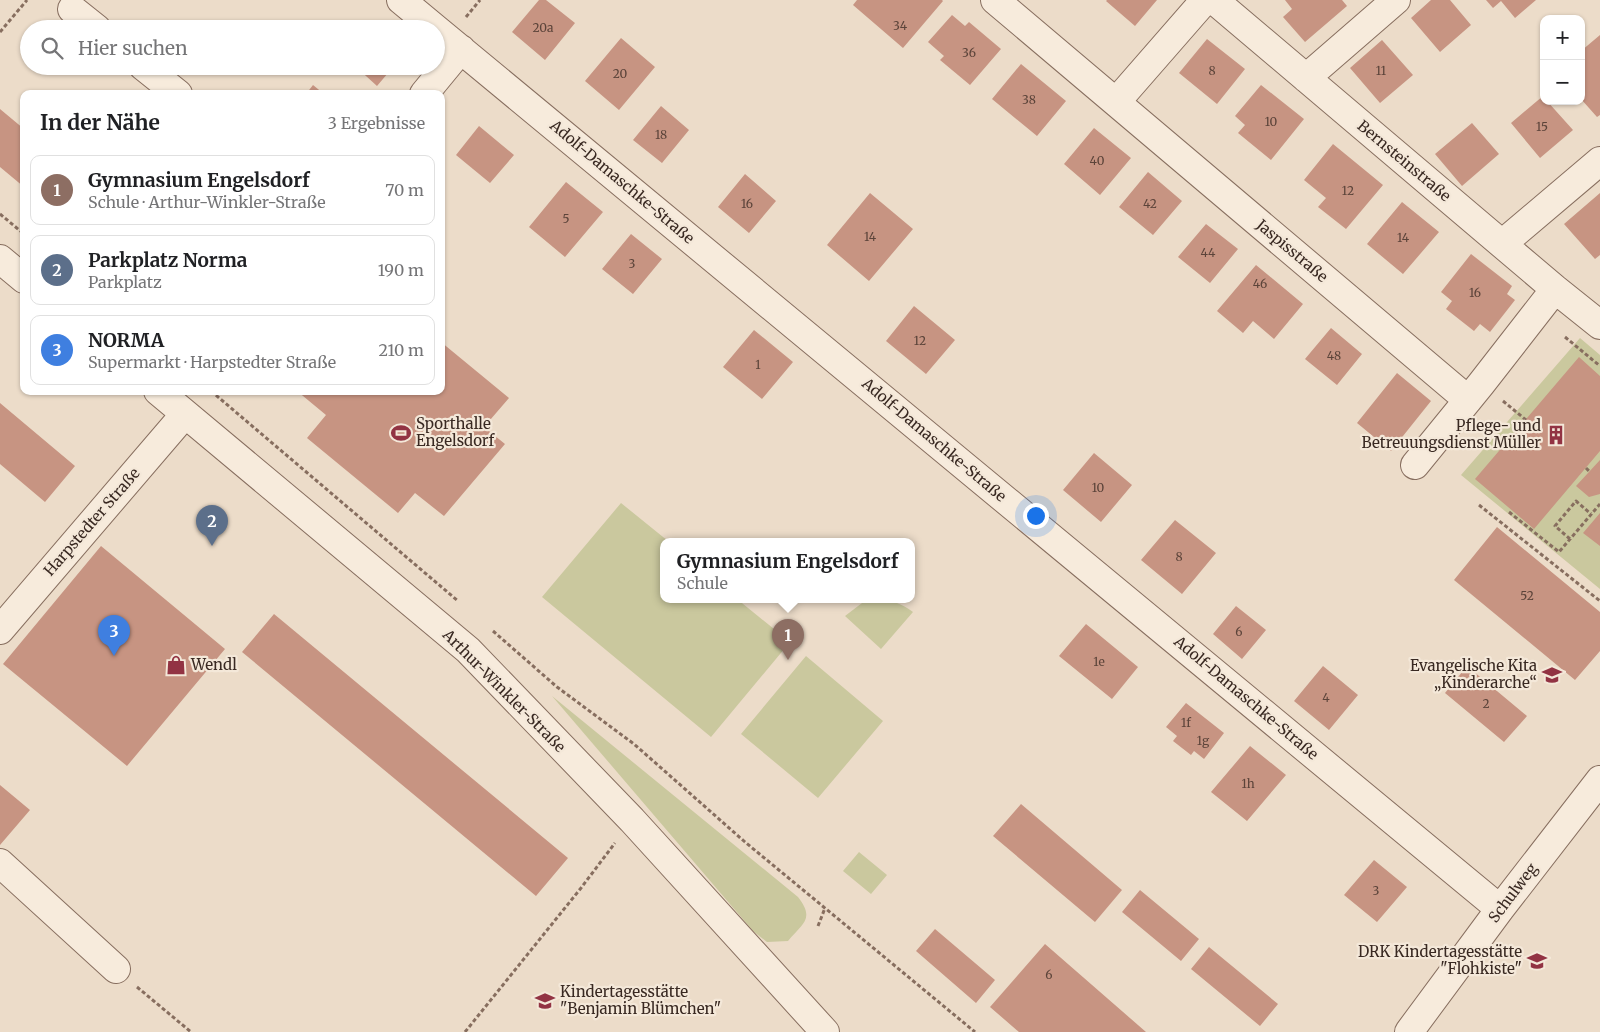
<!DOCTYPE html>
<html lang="de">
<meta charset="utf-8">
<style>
:root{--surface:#fff;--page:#f2f2f2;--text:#202124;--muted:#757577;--line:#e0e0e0;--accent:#923343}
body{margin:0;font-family:Merriweather,serif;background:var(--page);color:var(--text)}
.controls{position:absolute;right:15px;top:15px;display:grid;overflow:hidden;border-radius:10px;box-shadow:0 1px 4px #0004}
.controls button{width:45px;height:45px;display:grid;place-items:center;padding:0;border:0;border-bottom:1px solid var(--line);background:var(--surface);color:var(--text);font:25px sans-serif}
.you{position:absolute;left:1035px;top:515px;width:18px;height:18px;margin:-12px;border:4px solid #fff;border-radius:50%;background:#1a73e8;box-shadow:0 0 0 8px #1a73e833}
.badge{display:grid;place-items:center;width:32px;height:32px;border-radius:50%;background:var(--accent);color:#fff;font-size:16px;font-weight:700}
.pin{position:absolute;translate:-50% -41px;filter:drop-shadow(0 1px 2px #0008)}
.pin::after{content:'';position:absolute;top:26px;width:18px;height:15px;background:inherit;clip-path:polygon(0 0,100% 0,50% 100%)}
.popup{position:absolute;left:660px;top:538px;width:255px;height:65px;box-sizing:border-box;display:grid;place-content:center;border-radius:10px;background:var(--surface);filter:drop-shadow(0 1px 4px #0005);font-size:16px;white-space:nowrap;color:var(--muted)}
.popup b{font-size:19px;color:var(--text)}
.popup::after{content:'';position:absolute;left:50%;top:100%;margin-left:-10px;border:10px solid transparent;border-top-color:var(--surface)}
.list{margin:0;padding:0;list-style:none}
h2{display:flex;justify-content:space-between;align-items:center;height:65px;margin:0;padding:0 20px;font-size:21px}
h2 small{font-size:16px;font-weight:400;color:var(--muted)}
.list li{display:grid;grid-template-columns:32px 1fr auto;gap:15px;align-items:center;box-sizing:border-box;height:70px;margin:0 10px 10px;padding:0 10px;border:1px solid var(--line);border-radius:10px}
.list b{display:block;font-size:19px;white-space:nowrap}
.list p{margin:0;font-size:16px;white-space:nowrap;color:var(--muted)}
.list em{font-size:16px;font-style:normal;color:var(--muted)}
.icon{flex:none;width:28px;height:28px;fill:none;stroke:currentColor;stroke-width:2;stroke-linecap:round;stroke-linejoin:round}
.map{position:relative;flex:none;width:1600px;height:1032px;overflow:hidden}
.search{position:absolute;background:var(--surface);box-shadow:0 1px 4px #0004;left:20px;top:20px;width:425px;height:55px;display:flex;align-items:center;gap:12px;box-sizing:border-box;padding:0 18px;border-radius:28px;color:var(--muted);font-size:19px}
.panel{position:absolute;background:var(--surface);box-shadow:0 1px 4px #0004;left:20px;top:90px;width:425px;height:305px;border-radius:10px}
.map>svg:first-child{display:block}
.green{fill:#cac89e}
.building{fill:#c79482}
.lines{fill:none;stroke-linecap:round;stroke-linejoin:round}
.minor-casing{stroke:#876e5f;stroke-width:30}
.path{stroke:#876e5f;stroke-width:3;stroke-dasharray:4 2.5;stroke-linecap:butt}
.minor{stroke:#f7ebdc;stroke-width:28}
.labels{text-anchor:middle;stroke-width:4.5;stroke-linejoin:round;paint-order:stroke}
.number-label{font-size:12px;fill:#5c443a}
.street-label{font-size:15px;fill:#392922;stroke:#f4e8d9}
.poi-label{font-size:15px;fill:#392922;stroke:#f4e8d9;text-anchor:start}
</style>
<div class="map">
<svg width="1600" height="1032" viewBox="0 0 1600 1032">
<rect width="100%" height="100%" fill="#ecdcc9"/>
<!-- green -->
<path class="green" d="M1580,338L1600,355V589L1461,475Z
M621,503L668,541H664V599H737L790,642L711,737L542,597Z
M874,600C890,599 900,603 913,612L881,649L845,616L862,603Z
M806,656L883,721L818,798L741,734Z
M552,696L798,897C815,919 803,923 788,941L767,942L753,931Z
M859,852L887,875L871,894L843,871Z"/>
<!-- building -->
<path class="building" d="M539,0H546L575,23L545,60L512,32Z
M857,0H942L943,1L903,48L853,5Z
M1107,0H1157L1135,26L1106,1Z
M1285,0H1342L1347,6L1305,42L1283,17L1292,9Z
M1431,0H1450L1471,25L1440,52L1411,18Z
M1486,0H1536L1515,18L1501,1L1493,8Z
M952,15L965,26L969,22L1001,49L970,85L940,60L944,56L928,42Z
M1600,35V115L1597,117L1581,99L1583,83L1581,51Z
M621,38L655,67L619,110L585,81Z
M1207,39L1245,69L1217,104L1179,73Z
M1382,40L1413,75L1380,103L1350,68Z
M1021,64L1066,101L1037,136L992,99Z
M355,66H394L377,86Z
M313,85L324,94H306Z
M1261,85L1304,119L1271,160L1238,133L1245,125L1235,116Z
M1543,96L1544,101H1547L1573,130L1540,158L1511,123Z
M661,106L689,130L662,163L633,140Z
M0,109L24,129V187L0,167Z
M1472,123L1499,154L1462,186L1435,154Z
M479,126L514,155L490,183L456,155Z
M1094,128L1131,158L1100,195L1064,164Z
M1333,144L1383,185L1346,229L1318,207L1326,198L1304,180Z
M1148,172L1182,201L1153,235L1119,207Z
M745,174L776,201L749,233L718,207Z
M566,182L603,212L565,257L529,227Z
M870,193L913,229L869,281L827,245Z
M1600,193V255L1595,259L1564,224Z
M1402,202L1439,232L1403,274L1367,244Z
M1206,224L1238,249L1210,283L1178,257Z
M631,234L662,259L633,294L602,269Z
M1471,254L1512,286L1507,294L1515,300L1490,332L1480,324L1474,331L1446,309L1452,301L1441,292Z
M1256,265L1303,304L1274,339L1253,321L1243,333L1217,311Z
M914,306L955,340L926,374L886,341Z
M1331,328L1362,354L1337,385L1305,359Z
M754,330L793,362L762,399L723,367Z
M441,342L509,398L484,427L505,444L444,516L415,493L398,513L307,438L326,415L297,391H441Z
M1579,357L1600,376V451L1534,529L1475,479Z
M1397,373L1431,401L1391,451L1357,423Z
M0,403L75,466L45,502L0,464Z
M1094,453L1132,485L1101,522L1063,490Z
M1600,460V494L1589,497L1576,486Z
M1600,513V546L1583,533Z
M1175,520L1216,553L1182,594L1141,560Z
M1497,527L1600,612V651L1575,680L1454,580Z
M101,546L225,649L127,766L3,664Z
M1236,606L1266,630L1242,659L1213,634Z
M274,614L568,858L536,896L242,652Z
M1086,624L1138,667L1112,699L1059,656Z
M1323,666L1358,695L1329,730L1294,701Z
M1467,666L1527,716L1504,742L1445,693Z
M1186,703L1224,733L1204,759L1194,751L1191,755L1173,741L1177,736L1166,727Z
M1250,746L1286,775L1247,821L1211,792Z
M0,785L30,810L0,845Z
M1021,804L1122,890L1095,922L993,836Z
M1374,860L1407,887L1377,922L1344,895Z
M1140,890L1199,939L1181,961L1122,912Z
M935,929L995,980L976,1003L916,951Z
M1045,944L1146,1032H1019L990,1007Z
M1209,947L1278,1004L1260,1026L1191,969Z"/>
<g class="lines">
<defs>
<path id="minor" d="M401,0L436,29
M995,0L1468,400
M1214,0L1555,289L1600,325
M72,9L97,29
M436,29L1500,909
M143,66L178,94
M1306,78L1396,0
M424,94L461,49
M1116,102L1205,0
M1502,244L1600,161
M0,259L24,279
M158,391L468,650L632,820L825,1032
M1415,465L1481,384L1555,289
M0,630L185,414
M0,863L116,969
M1409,1032L1500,909L1600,780"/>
</defs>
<!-- minor casing -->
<use href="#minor" class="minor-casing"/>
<!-- path -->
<path class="path" d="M466,17L480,0
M0,32L27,0
M0,214L24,234
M1565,337L1600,366
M211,391L458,601
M1503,401L1526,420
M1586,468L1590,472
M1479,505L1600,601
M1509,512L1559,552L1600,504
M1570,539L1555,526L1576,501L1591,514
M493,631L557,687L634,744L745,842L975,1032
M818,926L825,908
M137,987L191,1032
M465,1032L581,888L615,843"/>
<!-- minor -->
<use href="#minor" class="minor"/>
</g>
<!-- icons -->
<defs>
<symbol id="stadium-bare" viewBox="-9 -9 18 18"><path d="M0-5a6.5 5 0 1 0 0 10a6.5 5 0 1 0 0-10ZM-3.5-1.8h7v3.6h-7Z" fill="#923343" stroke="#f4e8d9" stroke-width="2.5" paint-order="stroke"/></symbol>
<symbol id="building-bare" viewBox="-9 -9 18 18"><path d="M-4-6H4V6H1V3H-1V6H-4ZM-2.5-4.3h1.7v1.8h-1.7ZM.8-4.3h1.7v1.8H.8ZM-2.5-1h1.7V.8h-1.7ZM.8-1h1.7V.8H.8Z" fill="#923343" stroke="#f4e8d9" stroke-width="2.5" paint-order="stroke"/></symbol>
<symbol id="shop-bare" viewBox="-9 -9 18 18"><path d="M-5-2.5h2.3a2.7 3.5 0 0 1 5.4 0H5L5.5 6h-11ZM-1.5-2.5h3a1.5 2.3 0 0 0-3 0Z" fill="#923343" stroke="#f4e8d9" stroke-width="2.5" paint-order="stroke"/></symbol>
<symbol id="school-bare" viewBox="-9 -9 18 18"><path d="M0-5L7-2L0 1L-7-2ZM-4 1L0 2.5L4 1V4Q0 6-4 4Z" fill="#923343" stroke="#f4e8d9" stroke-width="2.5" paint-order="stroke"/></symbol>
</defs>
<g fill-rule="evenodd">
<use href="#stadium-bare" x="387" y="419" width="28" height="28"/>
<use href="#building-bare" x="1542" y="421" width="28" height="28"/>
<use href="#shop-bare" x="162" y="651" width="28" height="28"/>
<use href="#school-bare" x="1538" y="661" width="28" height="28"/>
<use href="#school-bare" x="1523" y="947" width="28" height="28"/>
<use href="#school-bare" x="531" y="987" width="28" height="28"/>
</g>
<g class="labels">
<!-- number labels -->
<g class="number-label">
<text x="900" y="30">34</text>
<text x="543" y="32">20a</text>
<text x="969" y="57">36</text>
<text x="1212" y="75">8</text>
<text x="1381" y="75">11</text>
<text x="620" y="78">20</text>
<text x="1029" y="104">38</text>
<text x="1271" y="126">10</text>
<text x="1542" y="131">15</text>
<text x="661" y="139">18</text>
<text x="1097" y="165">40</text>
<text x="1348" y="195">12</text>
<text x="747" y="208">16</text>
<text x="1150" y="208">42</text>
<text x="566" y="223">5</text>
<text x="870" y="241">14</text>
<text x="1403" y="242">14</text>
<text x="1208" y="257">44</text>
<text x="632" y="268">3</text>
<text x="1260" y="288">46</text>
<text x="1475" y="297">16</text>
<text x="920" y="345">12</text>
<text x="1334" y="360">48</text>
<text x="758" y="369">1</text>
<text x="1098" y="492">10</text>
<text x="1179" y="561">8</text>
<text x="1527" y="600">52</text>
<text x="1239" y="636">6</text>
<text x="1099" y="666">1e</text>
<text x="1326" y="702">4</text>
<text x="1486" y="708">2</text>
<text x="1186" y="727">1f</text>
<text x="1203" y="745">1g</text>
<text x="1248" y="788">1h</text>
<text x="1376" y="895">3</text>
<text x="1049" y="979">6</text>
</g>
<!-- street labels -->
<g class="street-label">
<text transform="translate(1404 161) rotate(40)" y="5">Bernsteinstraße</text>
<text transform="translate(622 182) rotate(40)" y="5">Adolf-Damaschke-Straße</text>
<text transform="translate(1292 251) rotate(40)" y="5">Jaspisstraße</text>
<text transform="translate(934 440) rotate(40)" y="5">Adolf-Damaschke-Straße</text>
<text transform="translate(92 522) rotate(-49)" y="5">Harpstedter Straße</text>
<text transform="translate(504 691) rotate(45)" y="5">Arthur-Winkler-Straße</text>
<text transform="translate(1246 698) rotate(40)" y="5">Adolf-Damaschke-Straße</text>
<text transform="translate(1513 893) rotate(-53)" y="5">Schulweg</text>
</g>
<!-- poi labels -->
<g class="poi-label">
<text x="416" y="429">Sporthalle<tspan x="416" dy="17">Engelsdorf</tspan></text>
<text x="1541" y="431" text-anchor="end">Pflege- und<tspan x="1541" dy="17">Betreuungsdienst Müller</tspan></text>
<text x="191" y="670">Wendl</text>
<text x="1537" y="671" text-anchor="end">Evangelische Kita<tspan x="1537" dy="17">„Kinderarche“</tspan></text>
<text x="1522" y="957" text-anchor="end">DRK Kindertagesstätte<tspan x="1522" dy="17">"Flohkiste"</tspan></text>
<text x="560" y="997">Kindertagesstätte<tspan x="560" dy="17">"Benjamin Blümchen"</tspan></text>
</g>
</g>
</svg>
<div class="controls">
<button>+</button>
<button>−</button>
</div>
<div class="you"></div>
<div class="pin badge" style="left:788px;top:660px;background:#8d6e63">1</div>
<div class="popup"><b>Gymnasium Engelsdorf</b>Schule</div>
<div class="pin badge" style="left:212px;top:546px;background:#5c6f8a">2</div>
<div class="pin badge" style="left:114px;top:656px;background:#3f7fe0">3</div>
<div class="search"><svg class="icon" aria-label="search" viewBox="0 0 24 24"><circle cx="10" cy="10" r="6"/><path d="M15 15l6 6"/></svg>Hier suchen</div>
<section class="panel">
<h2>In der Nähe<small>3 Ergebnisse</small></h2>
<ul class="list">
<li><span class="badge" style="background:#8d6e63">1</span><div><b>Gymnasium Engelsdorf</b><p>Schule · Arthur-Winkler-Straße</p></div><em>70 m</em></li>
<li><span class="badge" style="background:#5c6f8a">2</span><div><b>Parkplatz Norma</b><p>Parkplatz</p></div><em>190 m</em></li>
<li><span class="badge" style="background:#3f7fe0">3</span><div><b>NORMA</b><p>Supermarkt · Harpstedter Straße</p></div><em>210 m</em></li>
</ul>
</section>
</div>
